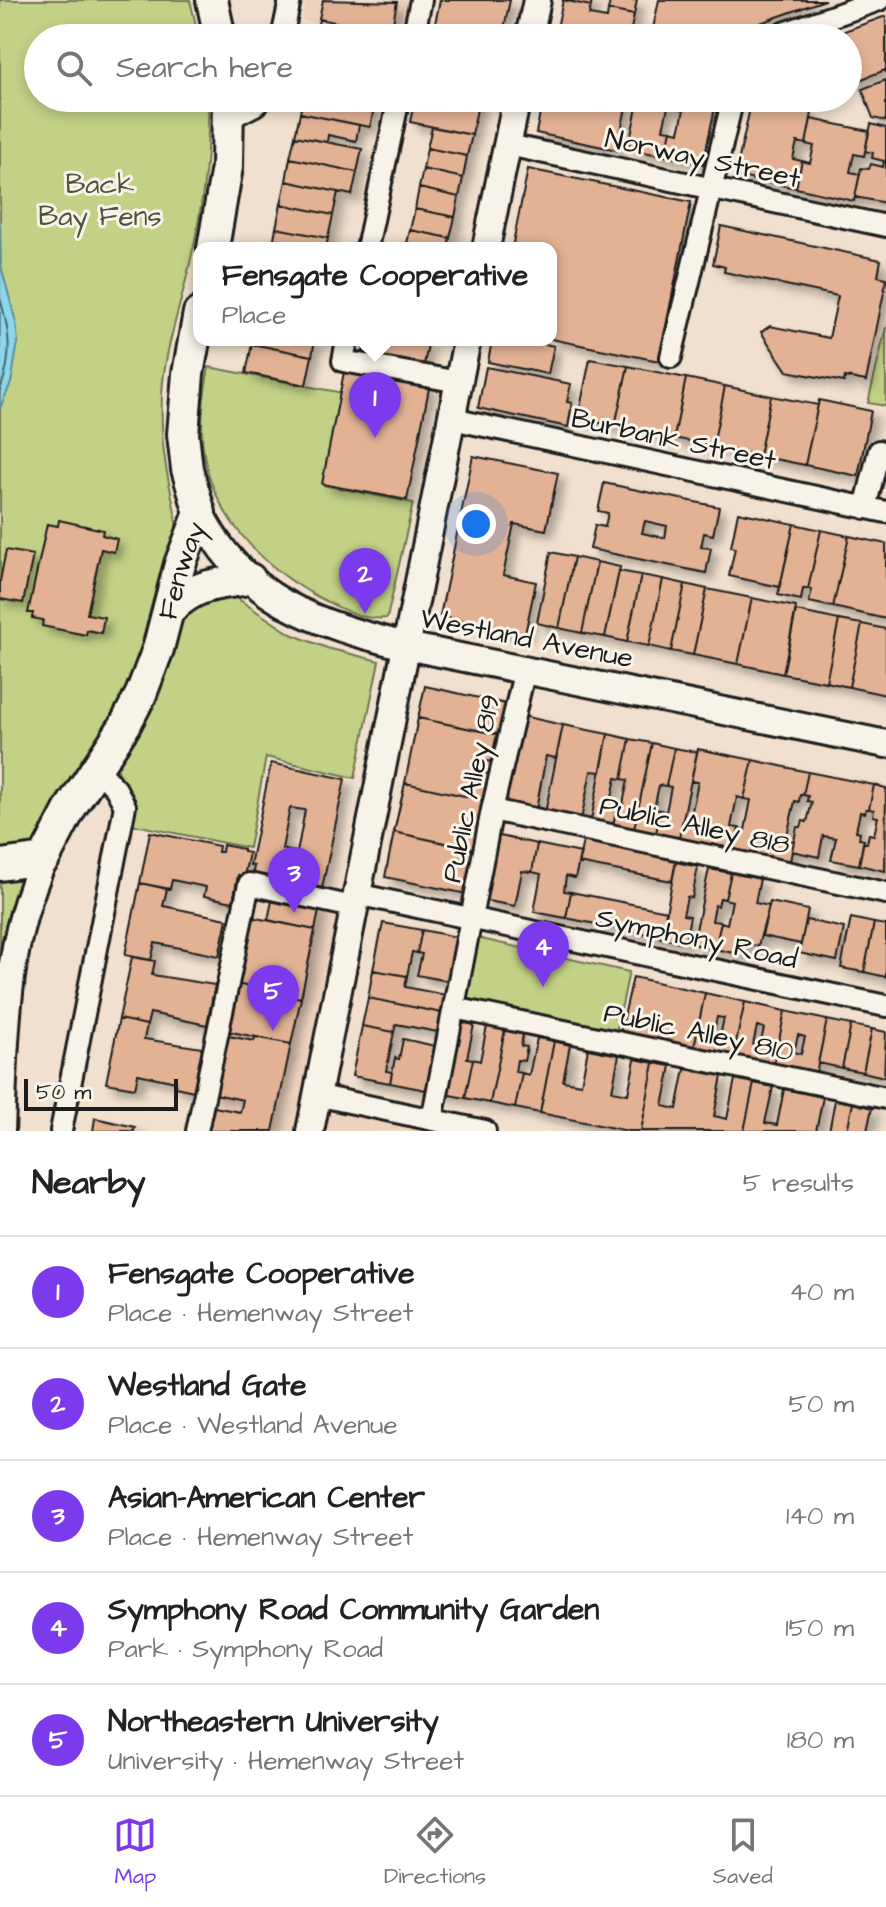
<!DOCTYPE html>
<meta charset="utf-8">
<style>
:root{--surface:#fff;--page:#f2f2f2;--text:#222;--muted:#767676;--line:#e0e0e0;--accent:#7c3aed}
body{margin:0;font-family:"Architects Daughter",sans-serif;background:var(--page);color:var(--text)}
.scale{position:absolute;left:24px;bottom:20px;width:154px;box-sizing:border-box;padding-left:8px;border:4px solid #1c1c1c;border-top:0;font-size:22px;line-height:28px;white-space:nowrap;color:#1c1c1c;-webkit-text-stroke:6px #f7f3e8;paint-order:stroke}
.you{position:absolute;left:476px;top:524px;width:28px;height:28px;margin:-20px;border:6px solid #fff;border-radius:50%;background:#1a73e8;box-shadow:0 0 0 12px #1a73e833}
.badge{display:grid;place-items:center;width:52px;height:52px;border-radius:50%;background:var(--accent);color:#fff;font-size:26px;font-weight:700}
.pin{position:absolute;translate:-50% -66px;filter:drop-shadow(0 2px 4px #0008)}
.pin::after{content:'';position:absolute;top:42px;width:28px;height:24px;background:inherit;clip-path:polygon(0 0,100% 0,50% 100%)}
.popup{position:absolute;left:193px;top:242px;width:364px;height:104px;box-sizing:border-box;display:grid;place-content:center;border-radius:16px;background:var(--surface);filter:drop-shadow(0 2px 6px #0005);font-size:26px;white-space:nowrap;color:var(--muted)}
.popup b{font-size:30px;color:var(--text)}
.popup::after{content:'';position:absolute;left:50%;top:100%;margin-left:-16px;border:16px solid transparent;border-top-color:var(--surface)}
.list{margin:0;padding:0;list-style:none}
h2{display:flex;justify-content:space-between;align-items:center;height:104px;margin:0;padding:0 32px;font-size:34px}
h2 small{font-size:26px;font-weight:400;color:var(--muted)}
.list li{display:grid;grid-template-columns:52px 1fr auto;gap:24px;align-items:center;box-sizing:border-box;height:112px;padding:0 32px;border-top:2px solid var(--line)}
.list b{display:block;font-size:30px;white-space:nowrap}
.list p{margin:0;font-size:26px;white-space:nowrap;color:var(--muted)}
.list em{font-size:26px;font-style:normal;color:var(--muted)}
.icon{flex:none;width:44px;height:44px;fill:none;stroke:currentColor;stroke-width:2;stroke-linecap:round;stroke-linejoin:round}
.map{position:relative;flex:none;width:886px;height:1131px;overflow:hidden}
.search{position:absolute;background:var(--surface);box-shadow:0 4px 12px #0003;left:24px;right:24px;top:24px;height:88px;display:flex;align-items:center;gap:20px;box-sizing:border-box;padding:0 28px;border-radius:44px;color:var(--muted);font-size:30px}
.sheet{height:664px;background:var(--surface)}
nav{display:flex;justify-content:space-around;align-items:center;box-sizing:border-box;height:112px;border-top:2px solid var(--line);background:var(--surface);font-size:22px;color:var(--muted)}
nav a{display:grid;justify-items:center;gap:4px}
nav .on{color:var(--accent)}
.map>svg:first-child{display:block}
.built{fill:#edd2be}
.green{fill:#c2d186;stroke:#6f7651;stroke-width:2}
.water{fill:#8bd6ec;stroke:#5f8c99;stroke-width:2}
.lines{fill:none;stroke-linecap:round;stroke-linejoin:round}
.shore{stroke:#48666f;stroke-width:2}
.building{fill:#e3b295;stroke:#1c1c1c;stroke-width:2;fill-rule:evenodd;filter:url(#shadow)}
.minor-casing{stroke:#1c1c1c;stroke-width:26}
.major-casing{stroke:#1c1c1c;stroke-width:32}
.highway-casing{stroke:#1c1c1c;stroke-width:36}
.minor{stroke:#f7f3e8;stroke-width:20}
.major{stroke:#f7f3e8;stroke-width:26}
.highway{stroke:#f7f3e8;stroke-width:30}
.labels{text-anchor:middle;stroke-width:6;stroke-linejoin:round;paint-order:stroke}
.street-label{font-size:28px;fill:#1c1c1c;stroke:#f7f3e8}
.park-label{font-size:28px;fill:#4e523c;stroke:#f7f3e8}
</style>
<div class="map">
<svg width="886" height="1131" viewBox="0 0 886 1131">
<defs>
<filter id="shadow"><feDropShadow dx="7" dy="7" stdDeviation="4" flood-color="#0004"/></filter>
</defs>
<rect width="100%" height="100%" fill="#f1e0cf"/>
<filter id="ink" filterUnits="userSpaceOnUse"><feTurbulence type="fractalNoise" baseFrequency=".0125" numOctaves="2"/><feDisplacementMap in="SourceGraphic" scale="16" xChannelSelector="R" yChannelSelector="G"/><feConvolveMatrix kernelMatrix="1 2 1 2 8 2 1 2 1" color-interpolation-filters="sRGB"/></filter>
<g filter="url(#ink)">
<!-- built -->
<path class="built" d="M306,0H422L414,38H386L301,20Z
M249,884L353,907L316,1095L485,1131H197Z"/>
<!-- green -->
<path class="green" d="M0,0H190L199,38H38V98H208C210,160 201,220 186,280C177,317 164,355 162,394C161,418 162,443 166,467C170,492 178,514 176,539L133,685L33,846L0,855Z
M886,327V406L868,403Z
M209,367L343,393L323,485L413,503L387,618C363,621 339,608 318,597C256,563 201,504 202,428C202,408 205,387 209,367Z
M232,595L291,634L327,648L379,661L355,778L266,757L249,848L130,824L132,801L117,768L182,607Z
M0,874L23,875L0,971Z
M472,937L629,972L615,1037L457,1002Z"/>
<!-- water -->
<path class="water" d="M0,221L1,266L16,322L18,342L11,383L0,408Z"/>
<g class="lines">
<!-- shore -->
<path class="shore" d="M0,298C10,332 13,356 0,390"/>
</g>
<!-- building -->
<path class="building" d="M323,0L397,2L391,33L319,19Z
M440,0H510L502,38H432Z
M563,0L591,6L589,15L607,18L608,10L634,15L629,38H555Z
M563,0H592L591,6Z
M600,0H637L634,15L608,10L610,2Z
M659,0H825L729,34V38H651Z
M886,16V73L885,70L854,82L848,66V38H838L836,34Z
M319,19L391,33L394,34V38H315Z
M886,80V121L873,118L862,89Z
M303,98H353L375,103L370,127L300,113Z
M415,98H479L472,135L410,122Z
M543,98H628L617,150L536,133Z
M639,98H677L675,108L668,107L663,129L671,130L665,156L628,149Z
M677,98H717L703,164L665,156L671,130L679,132L684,110L675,108Z
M752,99L812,113L806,144L797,142L793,159L802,161L796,188L740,177V173L736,172Z
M300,113L359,125L356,141L328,135L327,142L295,136Z
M811,119L869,131L864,156L854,154L850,172L860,174L854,201L796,188L802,161L810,163L814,146L806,144Z
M871,124L886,128V203L855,197L861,168L869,169L871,164L883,167L884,161L872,158L873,153L865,151Z
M432,127L472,135L467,156L427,148Z
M295,136L362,149L357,172L290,158Z
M427,148L467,156L463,178L423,169Z
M290,158L357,172L352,195L286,181Z
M423,169L463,178L459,197L419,188Z
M528,169L691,202L659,361L551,339V248H512Z
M286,181L338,192L333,215L281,204Z
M419,188L459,197L455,217L415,209Z
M281,204L333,215L328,238L276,228Z
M415,209L455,217L450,238L410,230Z
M721,226L881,260L878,276L886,278V282L866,381L845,377L844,382L787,371L761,332L770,326L829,338L838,296L724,272L725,267L713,264Z
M276,228L328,238L326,248H272Z
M410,230L450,238L448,248H406Z
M253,340H315L312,356L252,344Z
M366,340H405L428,345L423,369L362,356Z
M492,340H527L554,346L548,374L488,362Z
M252,344L312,356L306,385L246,373Z
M590,359L628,366L615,426L578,418Z
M628,366L686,378L674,438L615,426Z
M345,367L430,383L407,500L322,484Z
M486,367L571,384L567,402L572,403L568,427L478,408Z
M686,378L725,386L713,446L674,438Z
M725,386L771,396L759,456L713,446Z
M771,396L818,405L805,465L759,456Z
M819,400L871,411L858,476L805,465Z
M473,456L558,473L546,530L514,524L503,575L536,582L525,634L440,616Z
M604,483L719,507L713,535L704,533L701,547L711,548L706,573L590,549L595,525L605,527L608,513L598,511ZM645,521L667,526L665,538L642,533Z
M738,512L794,524L780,587L729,576L735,548L731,547Z
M59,520L103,530L102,535L117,539L114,552L101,549L87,614L104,617L101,633L87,630L86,635L42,626L43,620L32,618L33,613H28L47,524L58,526Z
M794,524L821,530L808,589H803L801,600L778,595Z
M821,530L849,536L833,607L809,602L812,590L808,589Z
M849,536L886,544V619L833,607Z
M6,550L33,555L23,603L0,599V581Z
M551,552L574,557L559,628L537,623Z
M574,557L597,562L582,633L559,628Z
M597,562L620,567L605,637L582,633Z
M619,571L641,575L627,642L605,637Z
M641,575L663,579L649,646L627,642Z
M663,579L685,584L671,651L649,646Z
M685,584L707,589L693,655L671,651Z
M707,589L752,598L738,664L693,655Z
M752,598L796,607L783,674L738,664Z
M796,611L839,620L826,682L783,674Z
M839,620L862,624L849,687L826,682Z
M862,624L886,629V695L849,687Z
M425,686L511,705L505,736L418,718Z
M518,715L563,725L556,758L546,756L536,810L500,803Z
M418,718L497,734L491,762L475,758L473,770L489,774L483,800L405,783Z
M563,725L608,734L601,772L591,771L581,820L545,813Z
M608,734L630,739L622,779L616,778L611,802L618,803L613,825L591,820Z
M630,739L652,743L634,829L613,825L618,803L623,804L628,780L622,779Z
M652,743L674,748L666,786L659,785L654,809L661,810L656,833L634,829Z
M674,748L697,752L679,838L656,833L661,810L666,812L671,787L666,786Z
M698,749L753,760L744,799L737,797L731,827L739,828L734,849L679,838L683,819L690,820L698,782L691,781Z
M753,760L808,772L803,795H800L799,802L795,801L786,840L794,841L790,861L734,849L739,828L745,830L751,800L744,799Z
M271,763L345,779L321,893L252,878L254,866L250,865ZM290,808L305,810L297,853L282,849Z
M808,772L874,785L869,809H866L865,813L860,812L856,831L860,832L859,839L864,840L859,865L831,860L836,838L823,836L819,857L792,851L797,827H801L803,821L807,822L812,802L807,801L808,796L803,795Z
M405,783L483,800L473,849L394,832Z
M874,785L886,788L885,871L859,865L863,843H867L869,834L874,835L878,817L873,816L874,810L869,809Z
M150,832L219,846L218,852H222L223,845L243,849V852L249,853L244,876L238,875L233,902L204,896L206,887L172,880L170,889L140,883Z
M394,832L481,851L472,895L385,877Z
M495,835L537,844L532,872L522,871L515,906L482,900Z
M584,837L677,855L672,881L578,863Z
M537,844L581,853L575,878L566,876L564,891L571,892L566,918L534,912L541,874L532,872Z
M676,862L698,867L692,898L687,897L683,915L690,916L685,943L661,938Z
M709,869L731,873L725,899L720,898L718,906L715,905L712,921L721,922L715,949L693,944Z
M731,873L760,879L755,903L769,906L758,946L747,944L744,955L715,949L721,922L727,924L732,901L725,899Z
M140,883L167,889L163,906L227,919L219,956L155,943L151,960L125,955Z
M571,892L667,911L661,937L566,918Z
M273,896L320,906L315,930L268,920Z
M770,902L808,910L801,944L762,936Z
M246,916L315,930L301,998L273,992L275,984L260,982L259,989L232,983Z
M851,918L874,923L864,972L841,968Z
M806,920L844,928L837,961L799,953Z
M383,923L422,930L417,953L412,952L407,976L373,970Z
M874,923L886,925V977L864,972Z
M422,930L462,938L453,982L417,975L422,954L417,953Z
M132,957L155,961L152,975L215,985L207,1025L150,1013L147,1025L119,1019Z
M373,970L407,976L405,987L446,995L442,1013L368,998Z
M633,977L705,993L693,1052L620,1034Z
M232,983L259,989L257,998L271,1001L273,992L301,998L291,1044L222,1030Z
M705,993L745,1002L732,1060L693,1052ZM717,1017L724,1018L720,1037L713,1036Z
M368,998L442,1013L438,1032L396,1024L394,1032L362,1026Z
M745,1002L785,1011L773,1069L732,1060ZM757,1026L764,1028L760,1046L753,1045Z
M785,1011L827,1020L815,1078L773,1069ZM798,1035L805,1037L801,1054L794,1052Z
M119,1019L147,1025L144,1039L202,1048L194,1091L175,1087L176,1082L138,1074L135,1088L106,1083Z
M827,1020L851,1025L842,1068L818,1063Z
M455,1021L474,1025L467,1058L473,1059L465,1098L440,1093Z
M851,1025L872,1029L863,1072L842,1068Z
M362,1026L394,1032L386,1071L392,1072L390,1083L352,1076Z
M487,1026L505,1030L490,1103L465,1098L473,1059L480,1061Z
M872,1029L886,1032L884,1077L863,1072Z
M505,1030L523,1034L521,1046L527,1047L524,1061L517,1060L515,1072L522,1073L515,1108L490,1103Z
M223,1035L254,1041L255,1037L291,1044L273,1131H203L209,1106L240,1112L243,1100L211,1093Z
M537,1038L554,1041L540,1113L515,1108L522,1073L529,1075Z
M403,1039L440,1047L431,1091L390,1083L395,1058L399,1059Z
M554,1041L570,1045L563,1081L581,1084L588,1049L619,1055L612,1091L628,1094L635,1059L654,1063L641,1131H628L540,1113Z
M654,1063L671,1066L663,1106L677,1109L685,1069L722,1076L714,1116L727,1119L735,1079L754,1083L744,1131H641Z
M754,1083L773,1087L765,1123L777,1125L784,1089L823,1097L816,1131H744Z
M835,1100L853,1103L847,1131H829Z
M853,1103L872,1108L867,1131H847Z
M95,1118L135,1127L134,1131H93Z"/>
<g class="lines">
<defs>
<path id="minor" d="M282,38L290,0
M413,38L421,0
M770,38L879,0
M228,119L255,105L263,98
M508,145L886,226
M367,248L399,98
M347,340L343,361L459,382
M671,357L733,98
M452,413L466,422L886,512
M865,508L879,451
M492,810L886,893
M356,894L886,1006
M454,1008L886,1098
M316,1095L485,1131
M432,1120L492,810L525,669
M61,1131L125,806L116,789L97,768
M197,1131L249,884L353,907"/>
<path id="major" d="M529,38L537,0
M486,248L517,98
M200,513C243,601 317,624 406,646L886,744
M1,1131C5,1038 4,945 44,859
M310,1131L467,340"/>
<g id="highway">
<path d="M212,0L220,38"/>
<path d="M213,248L227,167L228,98"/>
<path d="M169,610C196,584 214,584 250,579"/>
<path id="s1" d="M0,865L44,859L71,807L125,725L141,694L158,649L180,564L200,513L187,469L183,434L188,374L199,313"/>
</g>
</defs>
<!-- minor casing -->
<use href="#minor" class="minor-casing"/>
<!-- major casing -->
<use href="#major" class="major-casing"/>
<!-- highway casing -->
<use href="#highway" class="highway-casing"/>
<!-- minor -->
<use href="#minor" class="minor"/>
<!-- major -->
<use href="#major" class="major"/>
<!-- highway -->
<use href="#highway" class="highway"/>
</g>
</g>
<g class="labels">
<!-- street labels -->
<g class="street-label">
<text transform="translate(703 157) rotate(12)" y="10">Norway Street</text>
<text transform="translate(674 438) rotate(12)" y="10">Burbank Street</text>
<text dy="10" stroke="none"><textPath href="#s1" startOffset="366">Fenway</textPath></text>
<text transform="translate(527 637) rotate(11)" y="10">Westland Avenue</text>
<text transform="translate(470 788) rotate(-78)" y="10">Public Alley 819</text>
<text transform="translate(695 824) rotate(12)" y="10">Public Alley 818</text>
<text transform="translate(697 937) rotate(12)" y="10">Symphony Road</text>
<text transform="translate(699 1031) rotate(12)" y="10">Public Alley 810</text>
</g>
<!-- park labels -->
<g class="park-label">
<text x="100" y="193">Back<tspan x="100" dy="32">Bay Fens</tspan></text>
</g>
</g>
</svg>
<div class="scale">50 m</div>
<div class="you"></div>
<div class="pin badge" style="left:375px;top:438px">1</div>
<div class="popup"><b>Fensgate Cooperative</b>Place</div>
<div class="pin badge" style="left:365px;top:614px">2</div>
<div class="pin badge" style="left:294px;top:913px">3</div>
<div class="pin badge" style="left:543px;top:987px">4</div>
<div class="pin badge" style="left:273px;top:1031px">5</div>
<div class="search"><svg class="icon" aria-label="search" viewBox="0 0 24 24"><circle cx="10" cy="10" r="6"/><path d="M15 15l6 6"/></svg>Search here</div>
</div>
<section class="sheet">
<h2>Nearby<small>5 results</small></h2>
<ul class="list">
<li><span class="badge">1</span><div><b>Fensgate Cooperative</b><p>Place · Hemenway Street</p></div><em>40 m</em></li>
<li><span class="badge">2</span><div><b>Westland Gate</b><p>Place · Westland Avenue</p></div><em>50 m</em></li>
<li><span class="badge">3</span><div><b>Asian-American Center</b><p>Place · Hemenway Street</p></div><em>140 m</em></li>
<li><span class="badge">4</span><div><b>Symphony Road Community Garden</b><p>Park · Symphony Road</p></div><em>150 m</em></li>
<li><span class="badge">5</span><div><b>Northeastern University</b><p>University · Hemenway Street</p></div><em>180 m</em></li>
</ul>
</section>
<nav>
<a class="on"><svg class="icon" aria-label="map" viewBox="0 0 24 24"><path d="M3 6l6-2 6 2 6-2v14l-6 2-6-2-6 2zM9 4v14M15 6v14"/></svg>Map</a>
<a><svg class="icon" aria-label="directions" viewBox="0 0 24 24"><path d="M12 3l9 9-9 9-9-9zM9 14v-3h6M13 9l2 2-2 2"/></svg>Directions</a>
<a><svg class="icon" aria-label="saved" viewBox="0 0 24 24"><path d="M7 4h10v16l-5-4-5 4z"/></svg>Saved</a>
</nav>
